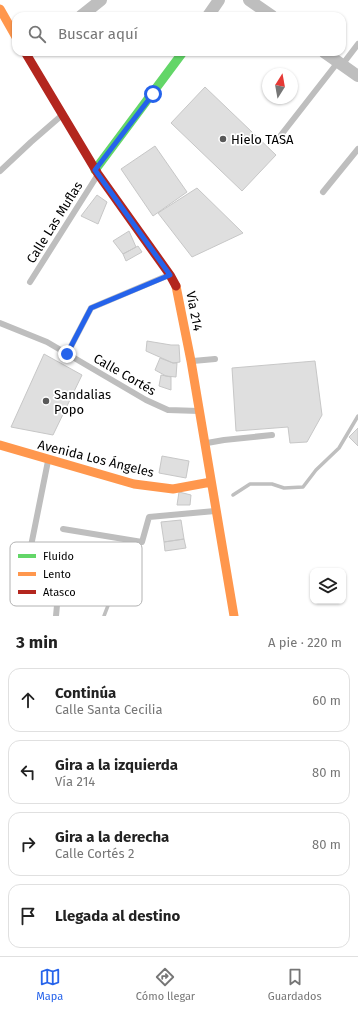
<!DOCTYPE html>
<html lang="es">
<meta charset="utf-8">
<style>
:root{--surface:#fff;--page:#f6f6f6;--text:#222;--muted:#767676;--line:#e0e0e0;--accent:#2563eb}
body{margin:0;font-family:"Fira Sans",sans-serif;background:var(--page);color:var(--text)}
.controls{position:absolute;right:12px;bottom:12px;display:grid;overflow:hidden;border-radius:8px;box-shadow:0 1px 3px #0004}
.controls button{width:36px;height:36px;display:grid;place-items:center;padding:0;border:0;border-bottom:1px solid var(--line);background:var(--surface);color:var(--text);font:20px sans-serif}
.compass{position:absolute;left:262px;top:68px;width:36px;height:36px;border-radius:50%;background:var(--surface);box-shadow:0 1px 3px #0004;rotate:11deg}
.stop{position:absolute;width:12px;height:12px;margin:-9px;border:3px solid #2563eb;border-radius:50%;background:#fff}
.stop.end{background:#2563eb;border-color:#fff;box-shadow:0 1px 4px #0008}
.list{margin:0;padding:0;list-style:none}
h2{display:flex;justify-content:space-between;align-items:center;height:52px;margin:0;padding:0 16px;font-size:17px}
h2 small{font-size:13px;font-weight:400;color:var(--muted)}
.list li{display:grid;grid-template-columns:26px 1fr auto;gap:12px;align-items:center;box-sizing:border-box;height:64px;margin:0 8px 8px;padding:0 8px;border:1px solid var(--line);border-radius:12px}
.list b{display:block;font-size:15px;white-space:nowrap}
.list p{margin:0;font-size:13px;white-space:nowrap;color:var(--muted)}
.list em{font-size:13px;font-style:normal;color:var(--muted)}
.icon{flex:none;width:22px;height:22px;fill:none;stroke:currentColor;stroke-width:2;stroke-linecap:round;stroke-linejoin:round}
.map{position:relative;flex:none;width:358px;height:616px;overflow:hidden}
.search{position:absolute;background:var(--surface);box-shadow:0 1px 3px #0004;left:12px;right:12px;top:12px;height:44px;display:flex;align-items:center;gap:10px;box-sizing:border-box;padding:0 14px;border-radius:12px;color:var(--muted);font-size:15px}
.sheet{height:340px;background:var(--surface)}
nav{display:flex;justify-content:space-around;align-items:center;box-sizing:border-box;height:56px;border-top:1px solid var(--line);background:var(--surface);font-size:11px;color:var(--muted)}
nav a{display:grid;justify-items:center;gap:2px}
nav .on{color:var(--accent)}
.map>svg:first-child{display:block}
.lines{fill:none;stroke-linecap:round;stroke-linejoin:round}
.stream{stroke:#bfbfbf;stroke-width:3.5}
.building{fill:#dfdfdf;stroke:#c7c7c7}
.lane{stroke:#bebebe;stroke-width:6}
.street{stroke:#bebebe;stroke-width:12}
.fast{stroke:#63d668;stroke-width:9}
.slow{stroke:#ff974d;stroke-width:9}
.jam{stroke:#b3261e;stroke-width:9}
.route{stroke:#2563eb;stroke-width:5}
.poi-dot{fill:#595959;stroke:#fff;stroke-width:1.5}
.labels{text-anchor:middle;stroke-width:3.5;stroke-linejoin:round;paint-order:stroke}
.poi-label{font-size:13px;fill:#000;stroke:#fff;text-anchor:start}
.street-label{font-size:13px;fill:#000;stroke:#fff}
.key{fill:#fff;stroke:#b2b2b2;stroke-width:1}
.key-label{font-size:11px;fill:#000}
</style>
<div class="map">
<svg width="358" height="616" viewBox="0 0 358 616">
<rect width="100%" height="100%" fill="#fff"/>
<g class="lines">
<!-- stream -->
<path class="stream" d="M233,495L250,484H272L284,488L303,487L316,470L339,448L358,416
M104,616L109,603L126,587L135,569"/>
</g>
<!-- building -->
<path class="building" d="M205,87L276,155L242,191L171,123Z
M155,146L187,192L153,216L121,169Z
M197,188L243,233L192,257L158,213Z
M97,195L107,202L98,224L81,216Z
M129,231L136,247L123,254L113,241Z
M138,246L142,252L126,261L123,254Z
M147,341L171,345H179L180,362L173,363L146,351Z
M44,354L82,375L53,435L11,427Z
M160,358L173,363H177L176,377L166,376L155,370Z
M315,361L322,415L307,442L290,443L288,427L236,431L232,368Z
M161,375L171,377V390L159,386Z
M358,428V446L349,437Z
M162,456L189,461L186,478L159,473Z
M179,492L191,495L190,505H177Z
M181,520L184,539L164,542L161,522Z
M184,539L186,548L165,551L164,542Z"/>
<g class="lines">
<!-- lane -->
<path class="lane" d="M342,65L358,44
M281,135L338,62
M0,171L31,142L61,116
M323,192L358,149
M30,282L97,176
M0,323L47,342L146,400L168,410L199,411
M67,354L91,308L169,275
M193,361L215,359
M207,443L224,440L272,435
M63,529L142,542L149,517L215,511
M26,571L48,461
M56,616L57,605"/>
<!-- street -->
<path class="street" d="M249,0L272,16
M81,16L101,0
M208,16L219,0
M324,52L358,76"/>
<!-- fast -->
<path class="fast" d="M95,170L183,52"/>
<!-- slow -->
<path class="slow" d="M0,9L16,37
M176,286L191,361L234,616
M0,445L134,484L173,489L211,482"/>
<!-- jam -->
<path class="jam" d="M25,52L98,174L170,275L176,286"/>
</g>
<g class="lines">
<!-- route -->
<path class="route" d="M67,354L91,308L170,275L95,170L153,94"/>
</g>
<!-- markers -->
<g class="poi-dot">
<circle cx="223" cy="139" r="4"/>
<circle cx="46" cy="401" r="4"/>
</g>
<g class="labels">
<!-- poi labels -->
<g class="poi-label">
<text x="231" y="144">Hielo TASA</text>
<text x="54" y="399">Sandalias<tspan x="54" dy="15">Popo</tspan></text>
</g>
<!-- street labels -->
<g class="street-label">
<text transform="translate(54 222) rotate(-58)" y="5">Calle Las Muflas</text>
<text transform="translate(195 311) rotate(79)" y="5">Vía 214</text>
<text transform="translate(125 374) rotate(30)" y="5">Calle Cortés</text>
<text transform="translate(96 458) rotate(14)" y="5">Avenida Los Ángeles</text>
</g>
</g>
<!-- legend -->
<rect x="10" y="542" width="132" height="64" rx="6" class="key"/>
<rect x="18" y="554" width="18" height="4" fill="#63d668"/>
<rect x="18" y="572" width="18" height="4" fill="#ff974d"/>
<rect x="18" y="590" width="18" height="4" fill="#b3261e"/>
<g class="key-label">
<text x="43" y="560">Fluido</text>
<text x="43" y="578">Lento</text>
<text x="43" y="596">Atasco</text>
</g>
</svg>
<div class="controls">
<button><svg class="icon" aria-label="layers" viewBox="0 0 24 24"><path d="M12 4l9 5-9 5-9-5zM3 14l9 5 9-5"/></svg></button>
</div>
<svg class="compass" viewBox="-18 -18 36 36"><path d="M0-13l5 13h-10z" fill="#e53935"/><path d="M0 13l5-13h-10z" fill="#767676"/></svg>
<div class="stop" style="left:153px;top:94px"></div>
<div class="stop end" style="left:67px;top:354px"></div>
<div class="search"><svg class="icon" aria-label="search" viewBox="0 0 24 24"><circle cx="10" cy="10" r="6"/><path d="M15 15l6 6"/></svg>Buscar aquí</div>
</div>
<section class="sheet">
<h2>3 min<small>A pie · 220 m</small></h2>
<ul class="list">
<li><svg class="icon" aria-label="ahead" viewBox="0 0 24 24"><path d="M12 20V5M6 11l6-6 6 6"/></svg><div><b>Continúa</b><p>Calle Santa Cecilia</p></div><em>60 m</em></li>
<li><svg class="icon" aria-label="left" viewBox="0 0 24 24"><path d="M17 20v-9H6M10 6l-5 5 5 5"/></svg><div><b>Gira a la izquierda</b><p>Vía 214</p></div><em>80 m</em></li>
<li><svg class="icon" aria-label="right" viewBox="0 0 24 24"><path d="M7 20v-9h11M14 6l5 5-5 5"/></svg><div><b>Gira a la derecha</b><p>Calle Cortés 2</p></div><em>80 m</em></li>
<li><svg class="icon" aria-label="arrive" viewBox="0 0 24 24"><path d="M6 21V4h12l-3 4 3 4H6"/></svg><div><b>Llegada al destino</b></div></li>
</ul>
</section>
<nav>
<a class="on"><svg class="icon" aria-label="map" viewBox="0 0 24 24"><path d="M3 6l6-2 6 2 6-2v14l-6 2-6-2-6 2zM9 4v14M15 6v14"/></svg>Mapa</a>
<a><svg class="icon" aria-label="directions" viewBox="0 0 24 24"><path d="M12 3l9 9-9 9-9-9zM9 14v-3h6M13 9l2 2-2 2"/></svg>Cómo llegar</a>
<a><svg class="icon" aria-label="saved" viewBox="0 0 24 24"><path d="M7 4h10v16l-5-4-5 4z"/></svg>Guardados</a>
</nav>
